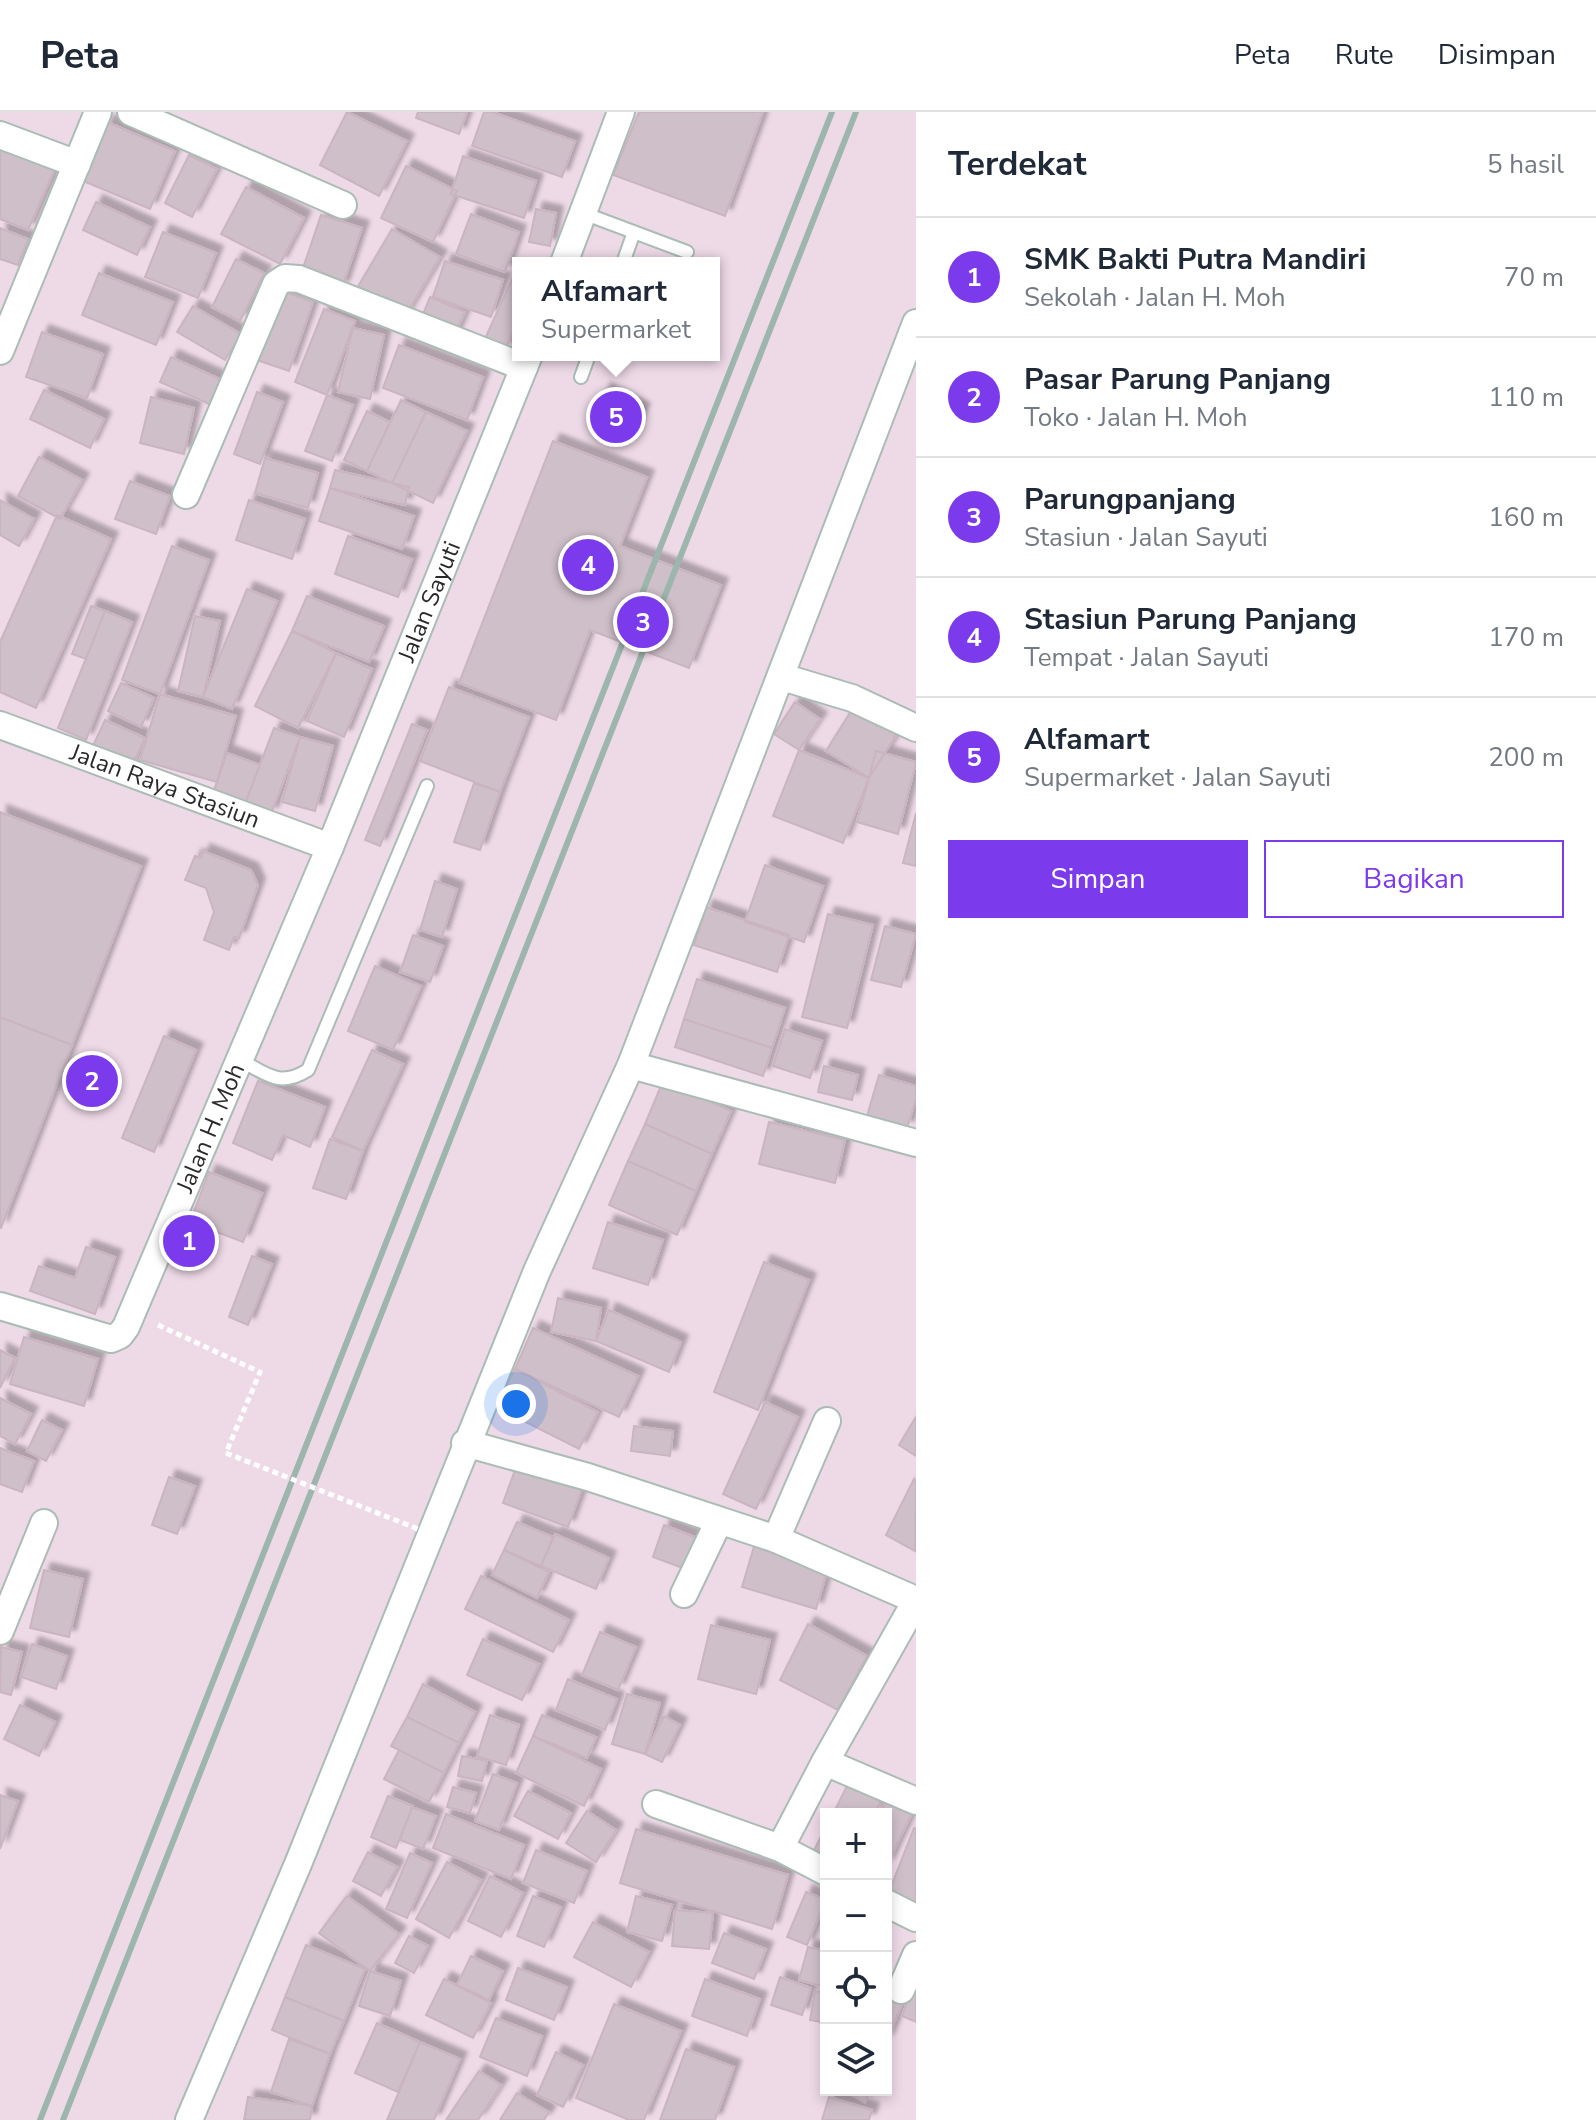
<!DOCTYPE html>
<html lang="id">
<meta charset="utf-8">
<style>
:root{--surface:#fff;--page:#f6f6f7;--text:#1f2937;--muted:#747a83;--line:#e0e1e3;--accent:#7c3aed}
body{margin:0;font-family:"Nunito Sans",sans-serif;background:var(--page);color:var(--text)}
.controls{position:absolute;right:24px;bottom:24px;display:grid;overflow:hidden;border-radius:0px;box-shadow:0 4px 12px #0003}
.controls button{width:72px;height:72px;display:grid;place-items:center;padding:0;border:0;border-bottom:2px solid var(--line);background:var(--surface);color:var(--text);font:40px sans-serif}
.you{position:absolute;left:516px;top:1292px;width:28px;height:28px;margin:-20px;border:6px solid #fff;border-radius:50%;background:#1a73e8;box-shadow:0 0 0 12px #1a73e833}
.badge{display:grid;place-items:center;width:52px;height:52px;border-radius:50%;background:var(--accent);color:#fff;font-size:26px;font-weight:700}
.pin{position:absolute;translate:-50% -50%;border:4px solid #fff;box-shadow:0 2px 8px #0006}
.popup{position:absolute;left:512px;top:145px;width:208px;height:104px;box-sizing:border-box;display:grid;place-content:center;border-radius:0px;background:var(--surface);filter:drop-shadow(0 2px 6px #0005);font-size:26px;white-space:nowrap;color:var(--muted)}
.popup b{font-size:30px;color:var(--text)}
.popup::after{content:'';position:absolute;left:50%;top:100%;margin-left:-16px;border:16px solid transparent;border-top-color:var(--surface)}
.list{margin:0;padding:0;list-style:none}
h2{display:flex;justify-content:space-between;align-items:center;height:104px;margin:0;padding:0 32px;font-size:34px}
h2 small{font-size:26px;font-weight:400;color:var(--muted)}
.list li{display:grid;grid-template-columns:52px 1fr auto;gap:24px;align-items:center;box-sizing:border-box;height:120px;padding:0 32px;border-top:2px solid var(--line)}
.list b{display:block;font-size:30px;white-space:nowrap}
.list p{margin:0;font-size:26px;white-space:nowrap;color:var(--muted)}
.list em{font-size:26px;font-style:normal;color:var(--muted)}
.actions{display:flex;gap:16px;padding:24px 32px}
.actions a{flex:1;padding:18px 0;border:2px solid var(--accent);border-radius:0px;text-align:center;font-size:28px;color:var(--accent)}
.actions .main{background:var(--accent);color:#fff}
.icon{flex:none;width:44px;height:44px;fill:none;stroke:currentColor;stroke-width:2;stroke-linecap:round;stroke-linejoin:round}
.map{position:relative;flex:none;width:916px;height:2008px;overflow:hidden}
header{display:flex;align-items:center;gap:48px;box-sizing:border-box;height:112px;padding:0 40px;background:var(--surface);border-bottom:2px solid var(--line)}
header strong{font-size:38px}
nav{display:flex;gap:44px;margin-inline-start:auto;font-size:28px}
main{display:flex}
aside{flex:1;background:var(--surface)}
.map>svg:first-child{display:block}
.building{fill:#cfbfc9;stroke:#c9b4c0;stroke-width:2;filter:url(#shadow)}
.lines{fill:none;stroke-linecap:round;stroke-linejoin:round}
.service-casing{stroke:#abbcb5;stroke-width:16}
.minor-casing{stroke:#abbcb5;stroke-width:30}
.path{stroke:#fff;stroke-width:5;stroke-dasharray:6 4;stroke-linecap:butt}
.service{stroke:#fff;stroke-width:12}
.minor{stroke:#fff;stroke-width:26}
.rail{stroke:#9cb6ad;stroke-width:6}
.path-bridge{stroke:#fff;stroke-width:5;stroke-dasharray:6 4;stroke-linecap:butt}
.labels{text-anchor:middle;stroke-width:7;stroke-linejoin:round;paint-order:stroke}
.street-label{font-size:24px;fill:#2a2a2a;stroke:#fff}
</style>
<header>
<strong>Peta</strong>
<nav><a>Peta</a><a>Rute</a><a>Disimpan</a></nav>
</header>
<main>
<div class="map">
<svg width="916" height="2008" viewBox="0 0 916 2008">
<defs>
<filter id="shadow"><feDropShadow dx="7" dy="-7" stdDeviation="2" flood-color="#0004"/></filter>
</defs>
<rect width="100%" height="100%" fill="#eedae7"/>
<!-- building -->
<path class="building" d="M347,0L407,29L379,84L320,53Z
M418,0H467L459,22L416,6Z
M484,0H492L575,29L562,65L472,34Z
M639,0H763L725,104L613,63Z
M107,10L175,39L150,97L83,69Z
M0,30L56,54L28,118L0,107Z
M189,43L217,57L192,105L165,91Z
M463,44L536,69L524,106L451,82Z
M406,54L457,79L433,130L381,106Z
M246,75L304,106L280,152L221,122Z
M96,90L150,115L137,143L83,118Z
M536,97L556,101L550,134L529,130Z
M471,102L519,120L505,160L456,142Z
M321,103L362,116L342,176L301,162Z
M0,116L28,127L18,153L0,147Z
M392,117L440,145L404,206L356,178Z
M163,120L216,141L198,186L145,165Z
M236,147L264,161L240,209L212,195Z
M445,149L503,168L491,205L433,185Z
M99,161L173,190L156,233L82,203Z
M512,167L518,170V209L505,238L484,229Z
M280,178L313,190L289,259L257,248Z
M430,185L465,200L454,224L420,210Z
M193,194L241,222L225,248L177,220Z
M324,197L355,209L327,283L295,270Z
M353,216L384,223L370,287L338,280Z
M42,220L103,242L87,286L26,265Z
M399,233L483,265L467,308L383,276Z
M171,245L222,268L211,293L160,270Z
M44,278L104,307L90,336L30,307Z
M604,278L643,298L630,328L588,311Z
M257,280L283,290L260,352L234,342Z
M327,283L353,293L332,349L305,339Z
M151,285L194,296L184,342L140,331Z
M401,288L426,300L392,371L367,359Z
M367,299L390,310L367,359L344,348Z
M426,300L467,319L433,391L392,371Z
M553,329L647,365L620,434L721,473L689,556L590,518L556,608L459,571Z
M39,345L82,368L60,407L18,384Z
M265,346L318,361L308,396L255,381Z
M335,358L409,375L405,393L330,376Z
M130,369L170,384L156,422L115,407Z
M330,376L414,404L402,437L319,409Z
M0,388L34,407L19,434L0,423Z
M249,388L305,407L292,447L236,428Z
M57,403L111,427L36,596L0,580V530Z
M348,424L412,447L398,485L335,462Z
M172,434L209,448L160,582L122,568Z
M247,477L277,489L232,597L203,585Z
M307,484L384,514L369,550L292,519Z
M91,494L105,499L86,547L72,542Z
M105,499L132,510L86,628L58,616Z
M195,504L220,509L203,585L178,579Z
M292,519L336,541L298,616L255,594Z
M336,541L372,557L344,625L307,609Z
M121,571L154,586L141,615L108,599Z
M449,575L529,605L500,680L420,649Z
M160,582L236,604L217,670L140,648Z
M795,590L820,607L799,638L774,622Z
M853,596L896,623L869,666L826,639Z
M105,608L145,626L131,656L91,638Z
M412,612L427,618L380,734L365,728Z
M274,616L300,625L271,702L245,692Z
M300,625L333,634L315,699L282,690Z
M799,638L869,666L843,731L773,704Z
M876,639L916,650L898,722L857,710Z
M227,641L260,653L245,692L213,681Z
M474,671L500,680L480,738L454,730Z
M0,700L141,754L72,933L0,905Z
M916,701V754L903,751Z
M203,739L251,758L258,773L239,826L234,825L229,838L204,828L214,800L206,776L185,768L195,744L201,746Z
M765,753L823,774L804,830L745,810Z
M435,769L457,777L442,825L420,818Z
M706,795L789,823L777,860L694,833Z
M828,802L873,813L847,916L802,905Z
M885,814L916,822L901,875L871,868Z
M413,823L443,834L430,870L400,860Z
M375,854L421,874L393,938L348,919Z
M697,867L785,896L772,936L684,907Z
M0,905L72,933L1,1116L0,1115Z
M684,907L772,936L763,964L675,935Z
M785,917L822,929L810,966L773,954Z
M164,924L196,938L154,1040L122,1026Z
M372,938L403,952L363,1039L332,1025Z
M824,954L858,963L852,988L818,980Z
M879,963L916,974V987L907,1016L867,1004Z
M258,969L325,995L310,1035L283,1023L272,1048L233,1031Z
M663,969L731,999L712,1042L645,1012Z
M769,1010L845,1028L835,1071L759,1052Z
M645,1012L712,1042L696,1079L628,1049Z
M330,1027L363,1039L346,1087L313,1076Z
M628,1049L696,1079L677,1123L609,1093Z
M209,1060L262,1081L243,1130L190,1110Z
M608,1110L663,1128L648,1173L593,1156Z
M86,1135L115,1145L95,1202L30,1179L39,1154L75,1166Z
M252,1144L272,1152L248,1213L229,1205Z
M764,1150L809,1168L758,1298L714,1280Z
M558,1186L601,1196L596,1229L551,1220Z
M609,1198L681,1230L669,1260L596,1229Z
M533,1216L638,1264L619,1305L515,1257Z
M24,1225L98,1247L84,1294L10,1272Z
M0,1238L15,1246L0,1276Z
M515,1257L598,1300L579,1337L496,1295Z
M0,1286L31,1302L15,1332L0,1324Z
M765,1290L798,1305L756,1397L723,1382Z
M916,1305V1344L899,1333Z
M42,1308L62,1318L46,1349L27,1339Z
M634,1314L673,1319L670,1344L631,1339Z
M0,1336L34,1349L22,1380L0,1372Z
M519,1347L584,1371L568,1415L503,1391Z
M169,1365L195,1374L177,1422L152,1413Z
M914,1367L916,1369L915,1439L886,1423Z
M517,1410L553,1425L541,1454L504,1438Z
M664,1413L697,1426L685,1457L653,1445Z
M555,1422L609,1446L596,1477L541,1454Z
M755,1431L829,1453L816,1497L742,1475Z
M504,1438L549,1460L537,1486L492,1463Z
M44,1458L83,1467L69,1525L30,1516Z
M481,1464L569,1508L553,1540L465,1497Z
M808,1512L867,1544L838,1598L780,1568Z
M711,1513L770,1528L756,1582L698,1567Z
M600,1520L636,1535L618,1578L582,1563Z
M483,1527L539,1552L522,1588L467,1563Z
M32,1532L67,1544L56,1577L21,1565Z
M1,1535L22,1540L11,1583L0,1580Z
M568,1567L617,1587L605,1618L556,1598Z
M423,1572L475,1600L459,1631L407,1605Z
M627,1582L660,1591L645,1642L612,1632Z
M20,1593L55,1610L39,1644L4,1627Z
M490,1603L519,1613L506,1653L477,1644Z
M542,1603L596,1625L587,1646L533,1624Z
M664,1604L680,1613L662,1650L645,1642Z
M407,1605L459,1631L444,1661L391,1634Z
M533,1624L601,1657L584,1694L516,1661Z
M399,1638L444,1661L429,1690L384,1667Z
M462,1644L487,1649L482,1669L458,1664Z
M493,1662L517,1671L499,1718L475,1709Z
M849,1670L882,1687L875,1702H833Z
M453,1675L476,1681L470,1701L447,1695Z
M528,1679L571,1701L558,1727L514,1704Z
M0,1683L18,1689L0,1737Z
M388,1684L413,1694L396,1736L371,1725Z
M887,1686L913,1699L886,1755V1702H880Z
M412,1695L436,1704L423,1737L400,1728Z
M587,1699L616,1718L596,1750L566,1731Z
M446,1702L524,1733L511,1767L433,1736Z
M826,1715V1744L814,1738Z
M914,1716L916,1717V1790L889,1780Z
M636,1717L788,1763L772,1817L620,1771Z
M536,1738L587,1759L574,1791L523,1771Z
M368,1740L397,1755L381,1784L353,1769Z
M410,1741L432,1751L407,1806L386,1797Z
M447,1750L481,1768L449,1826L416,1807Z
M490,1764L523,1781L501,1825L468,1809Z
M806,1780L826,1788L807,1833L787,1825Z
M347,1784L399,1822L370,1859L319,1821Z
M533,1784L561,1795L544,1835L517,1824Z
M636,1784L672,1793L662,1829L627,1820Z
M675,1798L713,1801L709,1837L672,1834Z
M593,1810L649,1840L631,1875L574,1845Z
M724,1821L766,1837L754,1867L712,1851Z
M409,1824L428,1834L414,1861L395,1851Z
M306,1833L365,1857L344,1909L285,1885Z
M808,1835L826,1839V1875L799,1868Z
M471,1844L503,1859L489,1888L457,1873Z
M518,1856L567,1875L554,1908L506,1888Z
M370,1859L401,1869L390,1904L359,1894Z
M780,1865L811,1876L802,1903L771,1893Z
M444,1867L491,1891L473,1926L426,1903Z
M705,1867L760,1887L747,1924L692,1904Z
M916,1867V1910L902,1904Z
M815,1879L826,1881V1911L810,1908Z
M285,1885L344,1909L330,1942L272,1918Z
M886,1885L902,1892L886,1930Z
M614,1892L681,1919L644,2008H629L576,1986Z
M496,1906L542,1924L527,1964L480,1945Z
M377,1911L420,1930L398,1980L355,1961Z
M289,1927L330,1942L312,1994L271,1980Z
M420,1930L460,1947L434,2008H387Z
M686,1937L734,1955L715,2008H660Z
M556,1940L583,1953L563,1995L537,1983Z
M479,1959L501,1973L478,2008H446Z
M844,1978H871L865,1990Z
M517,1981L549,2000L544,2008H500Z
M248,1985L312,1994L310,2008H244Z
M829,1985L872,1998L869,2008H822Z"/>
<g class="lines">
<defs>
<path id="service" d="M583,101L687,140
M623,151L634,120
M581,265L589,243
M240,948C267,962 279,976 308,958L427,674"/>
<g id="minor">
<path d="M131,0L343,93"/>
<path d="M0,23L77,52"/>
<path d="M564,151L621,0"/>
<path d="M0,239L98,0"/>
<path d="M186,383L276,172L285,166L299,167L524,255"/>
<path d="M782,565L852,586L916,616"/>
<path id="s1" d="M0,613L330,735"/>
<path d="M631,953L916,1031"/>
<path id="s2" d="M0,1194L111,1227L120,1223L126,1215L330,735L529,243"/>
<path d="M465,1331L588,1365L776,1427L916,1488"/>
<path d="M776,1427L827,1309"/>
<path d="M684,1482L719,1409"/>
<path d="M0,1519L44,1411"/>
<path d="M825,1650L916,1689"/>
<path d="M656,1692L780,1736L826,1760"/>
<path d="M780,1736L825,1650L916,1489"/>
<path d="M886,1791L916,1806"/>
<path d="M901,1878L916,1843"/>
<path d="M189,2008L298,1752L537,1159L631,953L916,211"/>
</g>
</defs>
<!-- service casing -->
<use href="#service" class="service-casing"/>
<!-- minor casing -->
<use href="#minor" class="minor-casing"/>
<!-- path -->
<path class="path" d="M158,1213L260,1260L226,1341"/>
<!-- service -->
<use href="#service" class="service"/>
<!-- minor -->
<use href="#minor" class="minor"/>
<!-- rail -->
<path class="rail" d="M40,2008L832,0
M63,2008L856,0"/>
<!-- path-bridge -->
<path class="path-bridge" d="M226,1341L418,1417"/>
</g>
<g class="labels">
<!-- street labels -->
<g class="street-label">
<text dy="8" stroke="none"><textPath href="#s2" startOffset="922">Jalan Sayuti</textPath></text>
<text dy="8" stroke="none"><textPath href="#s1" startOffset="176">Jalan Raya Stasiun</textPath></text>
<text dy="8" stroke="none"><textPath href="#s2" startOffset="352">Jalan H. Moh</textPath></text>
</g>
</g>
</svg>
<div class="controls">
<button>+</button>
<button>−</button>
<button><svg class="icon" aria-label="locate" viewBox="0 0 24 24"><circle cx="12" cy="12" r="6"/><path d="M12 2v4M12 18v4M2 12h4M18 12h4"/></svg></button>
<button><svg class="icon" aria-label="layers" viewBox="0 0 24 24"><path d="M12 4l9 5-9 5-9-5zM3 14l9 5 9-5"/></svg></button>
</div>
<div class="you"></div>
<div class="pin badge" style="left:189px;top:1129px">1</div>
<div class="pin badge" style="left:92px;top:969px">2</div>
<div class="pin badge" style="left:643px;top:510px">3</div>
<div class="pin badge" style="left:588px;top:453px">4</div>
<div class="pin badge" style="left:616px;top:305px">5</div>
<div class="popup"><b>Alfamart</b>Supermarket</div>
</div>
<aside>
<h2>Terdekat<small>5 hasil</small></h2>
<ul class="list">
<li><span class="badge">1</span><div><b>SMK Bakti Putra Mandiri</b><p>Sekolah · Jalan H. Moh</p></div><em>70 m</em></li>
<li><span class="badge">2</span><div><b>Pasar Parung Panjang</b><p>Toko · Jalan H. Moh</p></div><em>110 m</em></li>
<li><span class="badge">3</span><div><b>Parungpanjang</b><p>Stasiun · Jalan Sayuti</p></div><em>160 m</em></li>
<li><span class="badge">4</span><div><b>Stasiun Parung Panjang</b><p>Tempat · Jalan Sayuti</p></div><em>170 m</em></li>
<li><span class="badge">5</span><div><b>Alfamart</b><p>Supermarket · Jalan Sayuti</p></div><em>200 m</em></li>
</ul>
<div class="actions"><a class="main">Simpan</a><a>Bagikan</a></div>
</aside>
</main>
